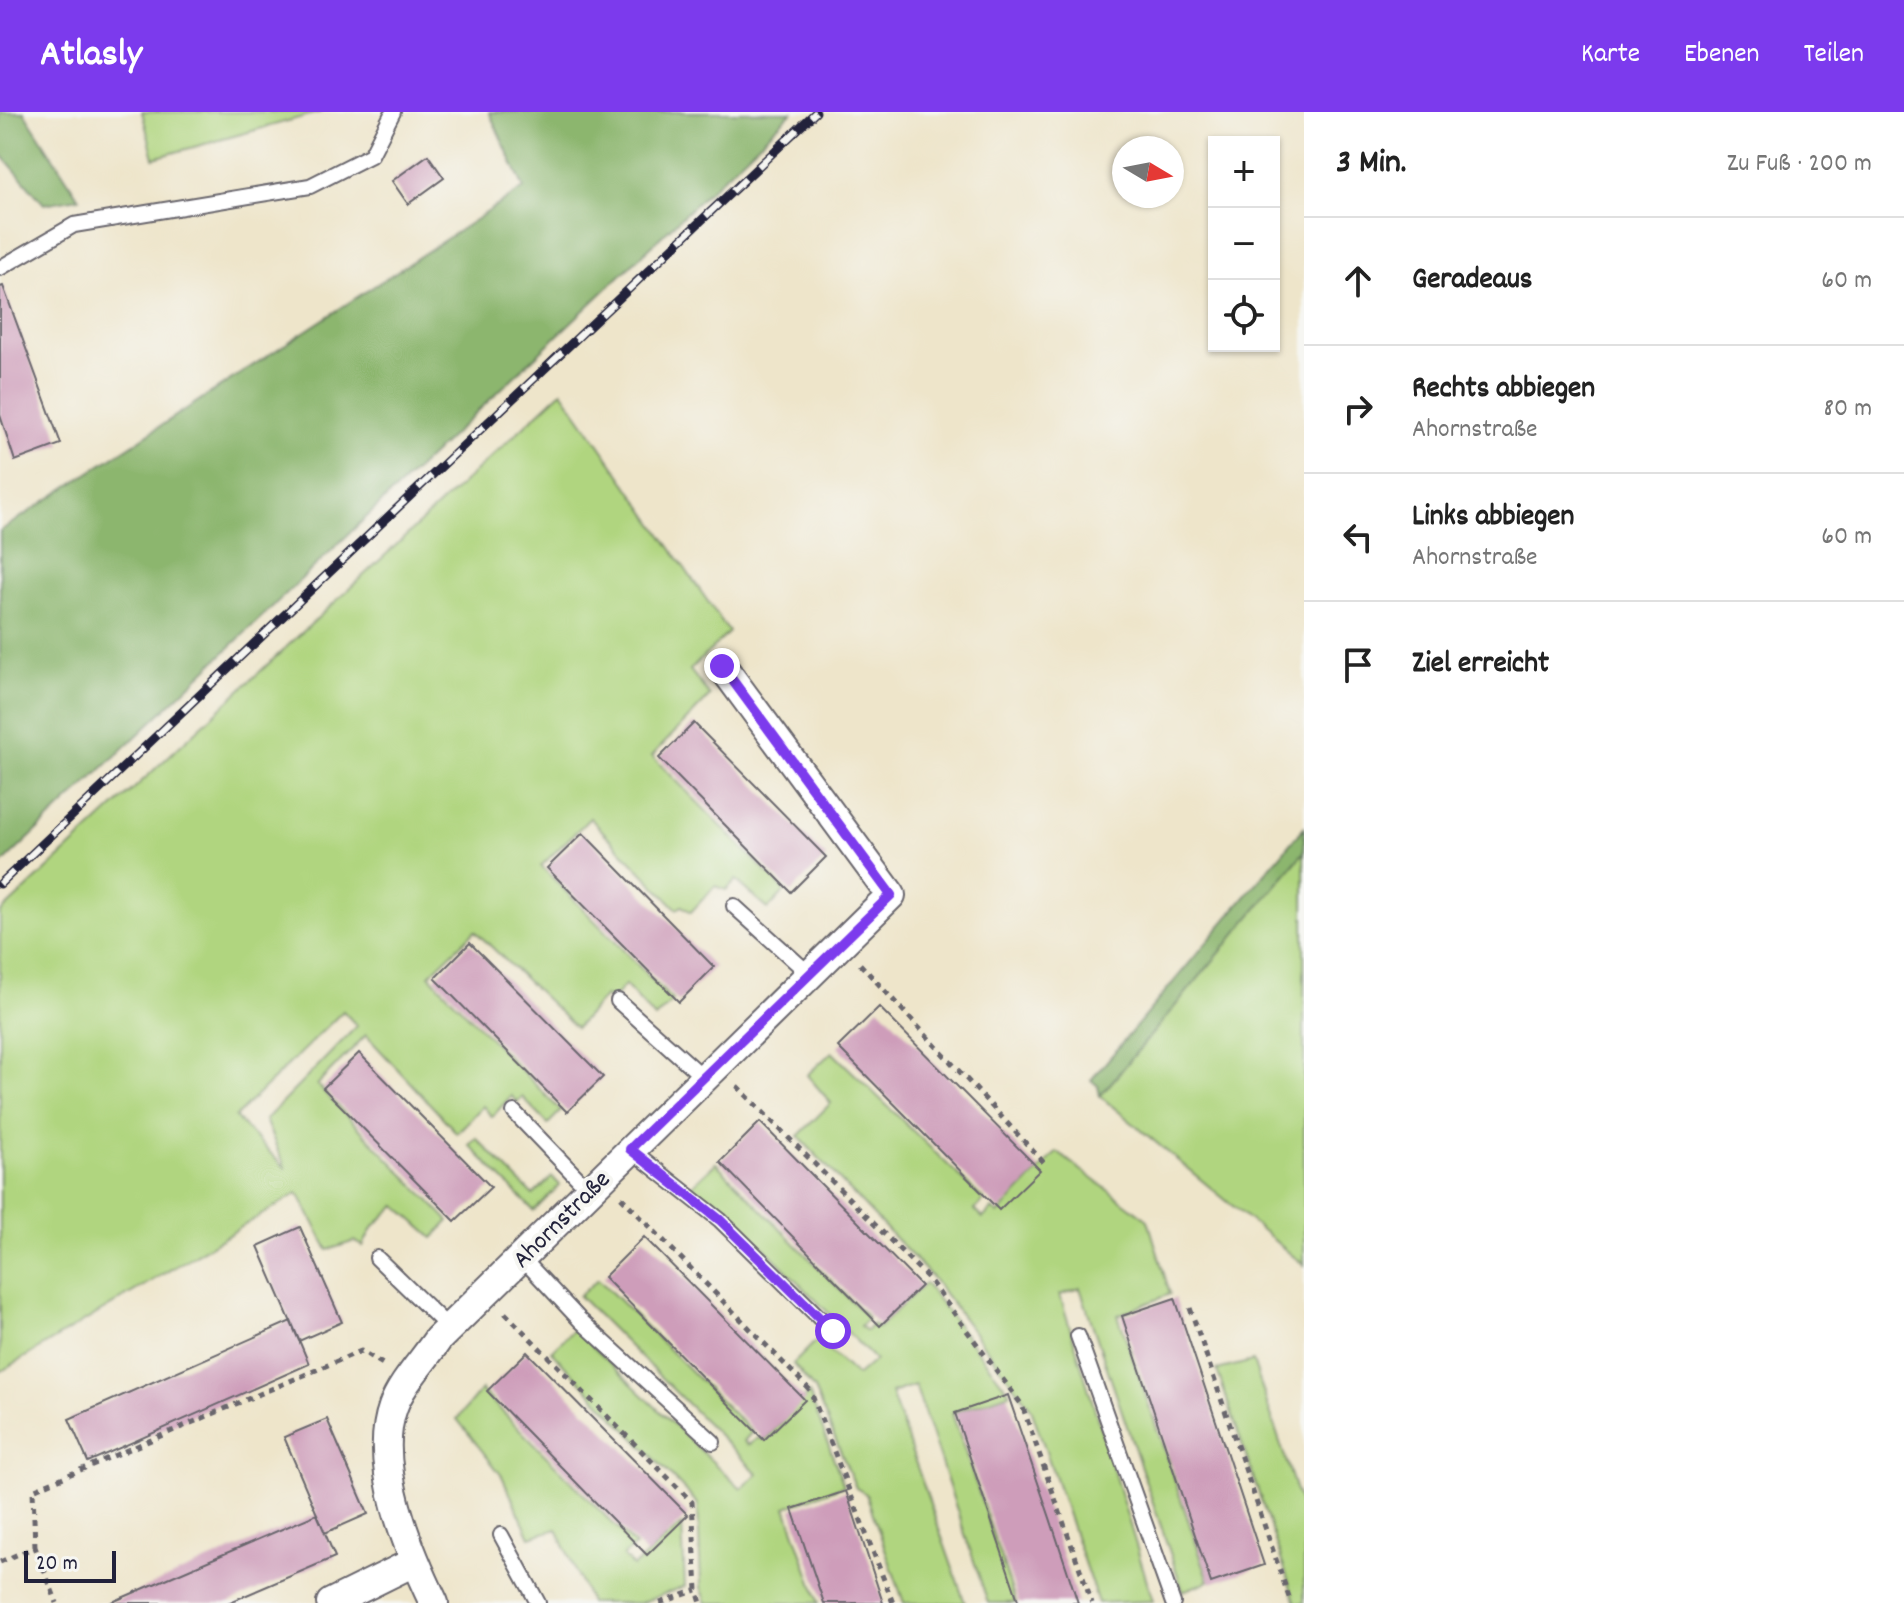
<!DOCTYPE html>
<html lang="de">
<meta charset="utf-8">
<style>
:root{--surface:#fff;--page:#f2f2f2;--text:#222;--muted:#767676;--line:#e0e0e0;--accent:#7c3aed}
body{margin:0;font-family:Dekko,sans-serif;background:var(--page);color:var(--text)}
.controls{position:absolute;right:24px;top:24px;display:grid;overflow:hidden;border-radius:0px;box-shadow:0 2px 6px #0004}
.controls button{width:72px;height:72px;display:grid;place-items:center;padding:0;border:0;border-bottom:2px solid var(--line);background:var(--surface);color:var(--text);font:40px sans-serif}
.compass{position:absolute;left:1112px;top:24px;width:72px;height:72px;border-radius:50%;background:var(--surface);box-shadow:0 2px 6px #0004;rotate:100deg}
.scale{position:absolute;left:24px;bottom:20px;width:92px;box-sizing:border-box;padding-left:8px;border:4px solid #22223b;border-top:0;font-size:22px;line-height:28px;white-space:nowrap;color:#22223b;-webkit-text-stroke:6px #f6f6f2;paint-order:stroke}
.stop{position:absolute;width:24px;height:24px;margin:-18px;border:6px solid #7c3aed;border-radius:50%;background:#fff}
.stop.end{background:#7c3aed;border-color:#fff;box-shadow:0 2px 8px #0008}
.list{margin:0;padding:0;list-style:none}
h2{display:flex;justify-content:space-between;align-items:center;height:104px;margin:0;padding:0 32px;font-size:34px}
h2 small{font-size:26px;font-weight:400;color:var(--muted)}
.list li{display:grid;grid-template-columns:52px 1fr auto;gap:24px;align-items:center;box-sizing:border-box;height:128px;padding:0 32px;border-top:2px solid var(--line)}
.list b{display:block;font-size:30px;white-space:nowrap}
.list p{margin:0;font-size:26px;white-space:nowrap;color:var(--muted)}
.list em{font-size:26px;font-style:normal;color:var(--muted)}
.icon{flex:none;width:44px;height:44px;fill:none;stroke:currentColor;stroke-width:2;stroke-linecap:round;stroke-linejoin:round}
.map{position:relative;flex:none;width:1304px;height:1491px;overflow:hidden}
header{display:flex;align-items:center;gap:48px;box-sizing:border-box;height:112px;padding:0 40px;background:var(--accent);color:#fff}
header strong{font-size:38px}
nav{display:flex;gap:44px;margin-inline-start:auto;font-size:28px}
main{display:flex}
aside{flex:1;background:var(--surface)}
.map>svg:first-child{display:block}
.green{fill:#b0d57f;stroke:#697c5d;stroke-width:2;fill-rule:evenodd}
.forest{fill:#8cb66e;stroke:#576c54;stroke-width:2}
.building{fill:#ce9dba}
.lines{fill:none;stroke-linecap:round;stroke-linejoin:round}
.service-casing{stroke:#69666d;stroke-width:18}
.minor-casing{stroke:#69666d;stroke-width:32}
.path{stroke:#69666d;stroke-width:5;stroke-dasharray:6 6;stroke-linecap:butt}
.service{stroke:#fff;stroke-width:14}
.minor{stroke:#fff;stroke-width:28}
.rail-casing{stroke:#22223b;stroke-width:9}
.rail{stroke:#f6f6f2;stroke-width:6;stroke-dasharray:18;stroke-linecap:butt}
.route{stroke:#7c3aed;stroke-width:10}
.labels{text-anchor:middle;stroke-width:8;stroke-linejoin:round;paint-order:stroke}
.street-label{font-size:26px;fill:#22223b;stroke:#f6f6f2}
</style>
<header>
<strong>Atlasly</strong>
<nav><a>Karte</a><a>Ebenen</a><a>Teilen</a></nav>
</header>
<main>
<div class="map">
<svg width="1304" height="1491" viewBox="0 0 1304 1491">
<rect width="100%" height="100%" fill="#f6f6f2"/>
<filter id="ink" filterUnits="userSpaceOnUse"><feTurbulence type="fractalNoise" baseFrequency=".0125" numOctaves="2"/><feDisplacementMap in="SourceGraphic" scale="16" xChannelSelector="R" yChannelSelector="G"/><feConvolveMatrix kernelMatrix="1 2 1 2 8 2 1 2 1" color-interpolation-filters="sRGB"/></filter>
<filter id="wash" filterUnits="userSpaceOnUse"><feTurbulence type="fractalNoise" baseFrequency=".006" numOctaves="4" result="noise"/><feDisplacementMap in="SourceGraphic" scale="32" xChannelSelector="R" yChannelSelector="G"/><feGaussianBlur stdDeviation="1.8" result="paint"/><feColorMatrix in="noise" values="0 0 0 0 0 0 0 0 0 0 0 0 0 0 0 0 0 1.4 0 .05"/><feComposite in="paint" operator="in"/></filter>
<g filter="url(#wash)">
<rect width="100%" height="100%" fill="#eee5ca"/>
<!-- green -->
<path class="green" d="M142,0H321L154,46Z
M562,279L729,520L690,558L710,584L652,644L785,779L768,797L736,768L726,778L715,774L691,800L682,794L677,797L590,706L541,754L673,889L655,906L625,873L611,889L605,884L576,916L475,819L429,863L561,999L548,1012L522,985L517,990L511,984L492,1005L483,994L457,1021L366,923L317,973L449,1109L433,1126L396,1093L372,1116L363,1134L355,1129L328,1138L298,1081L0,1260V801ZM343,899L357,914L265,1008L286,1057L235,1005Z
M1304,740V1153L1100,984Z
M832,940L984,1088L975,1098L983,1106L992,1097L998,1102L1057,1040L1148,1108L1170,1182L1118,1203L1209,1469L1183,1479L1080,1176L1060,1183L1153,1489L1098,1491L1031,1296L930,1163L798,1024L831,991L807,963Z
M476,1026L533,1083L552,1065L560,1073L534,1099L469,1033Z
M716,1051L868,1206L860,1214L866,1219L873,1212L878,1216L925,1171L1010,1281L952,1301L1016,1491H988L915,1273L891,1281L965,1491H904L866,1382L856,1376L814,1277L793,1252L817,1228L857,1264L875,1248L718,1089L688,1077Z
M598,1167L752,1320L744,1329L748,1333L758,1326L765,1328L809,1281L844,1374L786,1395L819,1491H707L701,1475L698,1392L551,1239L574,1217L741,1377L758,1362L579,1184Z
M1253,1249L1304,1403V1491H1296L1217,1258Z
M481,1278L635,1434L623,1444L633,1455L682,1413L685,1474L640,1491H590L557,1417L530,1425L502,1364L457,1307Z"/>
<!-- forest -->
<path class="forest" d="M0,0H24L79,86L44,92L0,41Z
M489,0H792L0,754V419L524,76Z
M1304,715V740L1100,984L1098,974L1091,968Z"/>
<g id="blocks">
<!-- building -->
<path class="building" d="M428,43L444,66L408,92L392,69Z
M3,174L61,332L15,349L0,303V175Z
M694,611L826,745L791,780L659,646Z
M583,721L714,855L679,890L547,756Z
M470,831L603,965L567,1000L435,866Z
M879,895L1040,1058L999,1098L838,935Z
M359,941L491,1075L455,1109L323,976Z
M760,1010L921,1174L880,1214L720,1050Z
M300,1115L342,1210L299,1229L258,1134Z
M644,1125L805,1288L764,1328L604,1165Z
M1175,1186L1264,1453L1211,1471L1122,1204Z
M291,1209L309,1252L88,1350L69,1307Z
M527,1240L688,1403L647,1443L487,1279Z
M1008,1283L1050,1406L1078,1491H1019L955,1301Z
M327,1307L368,1402L325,1421L284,1325Z
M846,1379L856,1409L883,1491H824L792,1397Z
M317,1402L335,1445L228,1491H110Z"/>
</g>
</g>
<g filter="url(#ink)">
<use href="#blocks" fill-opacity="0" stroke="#69666d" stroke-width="2"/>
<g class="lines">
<defs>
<path id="service" d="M0,156L74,113L310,74L371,43L393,0
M734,794L808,861
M618,889L703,965
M514,1000L589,1078
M630,1037L720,1108L833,1219
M521,1145L580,1208L713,1330
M377,1146L449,1216
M1078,1224L1173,1491
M501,1423L538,1491"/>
<path id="minor" d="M331,1491L414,1450
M434,1491C409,1439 372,1353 393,1295C401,1272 424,1248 438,1227L891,783L722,554"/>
</defs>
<!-- service casing -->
<use href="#service" class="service-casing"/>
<!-- minor casing -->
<use href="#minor" class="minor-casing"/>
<!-- path -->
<path class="path" d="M860,852L1046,1053
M737,974L928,1166L1022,1293L1092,1491
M621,1085L810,1278L893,1491
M1190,1196L1291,1491
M505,1201L692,1390L697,1478L701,1491
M35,1435L33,1378L361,1239L386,1254
M0,1450L35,1435L57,1491
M660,1491L697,1478"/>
<!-- service -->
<use href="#service" class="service"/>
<!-- minor -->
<use href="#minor" class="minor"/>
<defs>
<path id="rail" d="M0,772L816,0"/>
</defs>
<!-- rail casing -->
<use href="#rail" class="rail-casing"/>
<!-- rail -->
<use href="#rail" class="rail"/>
</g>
</g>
<g class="lines" filter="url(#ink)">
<!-- route -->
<path class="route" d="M722,554L891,783L630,1037L720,1108L833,1219"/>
</g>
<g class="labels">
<!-- street labels -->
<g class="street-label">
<text transform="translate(560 1106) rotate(-45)" y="9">Ahornstraße</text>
</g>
</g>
</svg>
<div class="controls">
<button>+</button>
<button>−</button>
<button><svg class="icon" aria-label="locate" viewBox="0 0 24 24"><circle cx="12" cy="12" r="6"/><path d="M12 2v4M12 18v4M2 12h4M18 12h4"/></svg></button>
</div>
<svg class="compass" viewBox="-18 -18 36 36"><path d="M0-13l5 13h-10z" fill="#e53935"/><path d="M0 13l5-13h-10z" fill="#767676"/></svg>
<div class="scale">20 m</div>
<div class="stop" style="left:833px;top:1219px"></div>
<div class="stop end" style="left:722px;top:554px"></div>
</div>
<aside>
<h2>3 Min.<small>Zu Fuß · 200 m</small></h2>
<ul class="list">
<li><svg class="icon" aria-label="ahead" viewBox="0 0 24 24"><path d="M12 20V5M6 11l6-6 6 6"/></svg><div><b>Geradeaus</b></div><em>60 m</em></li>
<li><svg class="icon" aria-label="right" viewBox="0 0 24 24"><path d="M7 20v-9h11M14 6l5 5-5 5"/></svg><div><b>Rechts abbiegen</b><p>Ahornstraße</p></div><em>80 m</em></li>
<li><svg class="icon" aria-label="left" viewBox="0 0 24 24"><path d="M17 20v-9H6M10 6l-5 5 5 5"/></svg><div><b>Links abbiegen</b><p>Ahornstraße</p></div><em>60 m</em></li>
<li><svg class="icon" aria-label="arrive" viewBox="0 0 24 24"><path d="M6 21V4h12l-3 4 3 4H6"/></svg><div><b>Ziel erreicht</b></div></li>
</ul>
</aside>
</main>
